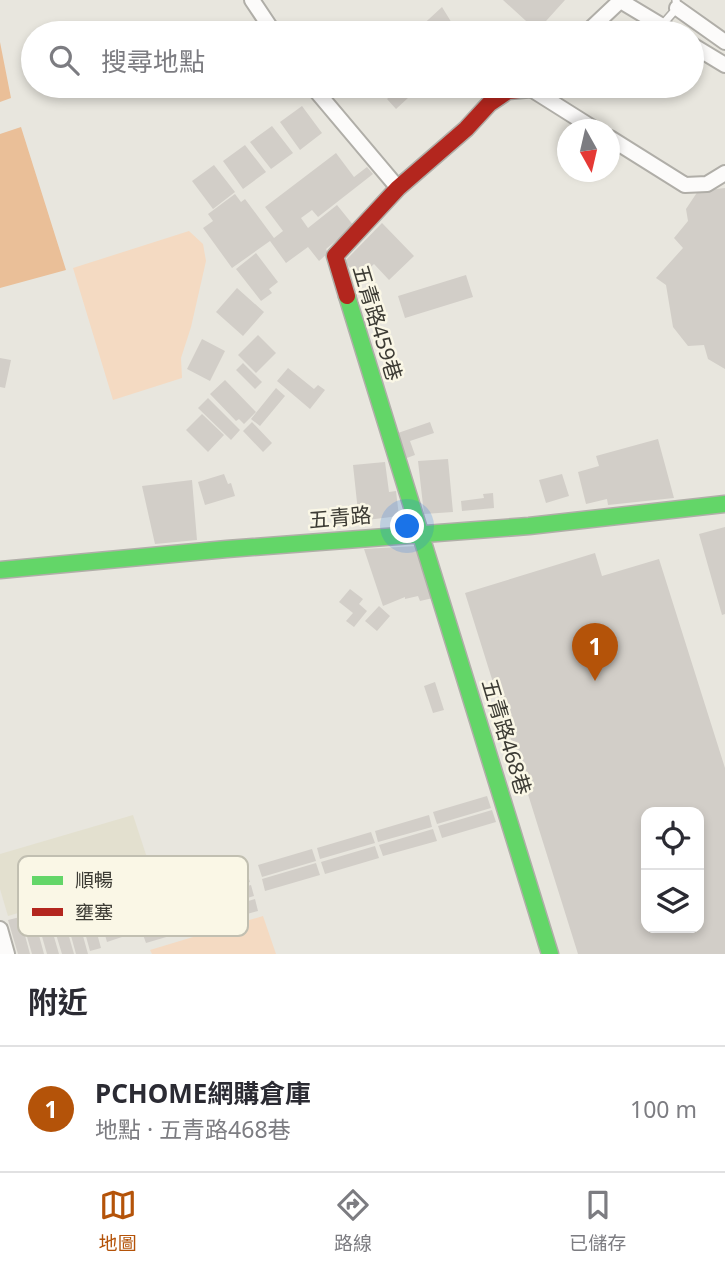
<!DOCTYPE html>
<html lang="zh-TW">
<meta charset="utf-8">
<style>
:root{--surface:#fff;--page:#f2f2f3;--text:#2b2b33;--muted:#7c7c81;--line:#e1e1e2;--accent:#b45309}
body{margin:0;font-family:"Noto Sans","Noto Sans TC",sans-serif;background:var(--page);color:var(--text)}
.controls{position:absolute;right:21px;bottom:21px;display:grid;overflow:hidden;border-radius:14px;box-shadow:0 4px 10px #0003}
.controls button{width:63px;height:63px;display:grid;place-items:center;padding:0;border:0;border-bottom:2px solid var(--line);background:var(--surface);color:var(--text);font:35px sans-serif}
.compass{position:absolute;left:557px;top:119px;width:63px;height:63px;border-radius:50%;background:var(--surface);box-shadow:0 4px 10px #0003;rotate:172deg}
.you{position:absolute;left:408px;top:527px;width:24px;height:24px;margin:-18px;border:5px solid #fff;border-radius:50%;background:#1a73e8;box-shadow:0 0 0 10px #1a73e833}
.badge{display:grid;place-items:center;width:46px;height:46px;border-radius:50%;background:var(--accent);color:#fff;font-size:23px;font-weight:700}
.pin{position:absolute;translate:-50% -58px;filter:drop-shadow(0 2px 4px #0008)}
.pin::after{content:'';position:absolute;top:37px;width:24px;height:21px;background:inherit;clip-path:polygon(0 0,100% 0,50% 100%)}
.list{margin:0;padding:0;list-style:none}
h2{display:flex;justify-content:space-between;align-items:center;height:91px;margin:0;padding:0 28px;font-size:30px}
h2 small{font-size:23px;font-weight:400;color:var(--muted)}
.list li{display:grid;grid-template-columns:46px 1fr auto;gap:21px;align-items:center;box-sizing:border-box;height:126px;padding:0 28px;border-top:2px solid var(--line)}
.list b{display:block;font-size:26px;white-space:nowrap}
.list p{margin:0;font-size:23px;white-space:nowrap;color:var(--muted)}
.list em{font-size:23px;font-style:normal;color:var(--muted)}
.icon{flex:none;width:38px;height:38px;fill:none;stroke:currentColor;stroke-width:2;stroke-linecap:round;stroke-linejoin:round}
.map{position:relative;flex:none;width:725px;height:954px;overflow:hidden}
.search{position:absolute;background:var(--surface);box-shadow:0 4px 10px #0003;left:21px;right:21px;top:21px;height:77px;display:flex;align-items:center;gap:18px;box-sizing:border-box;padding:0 24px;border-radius:38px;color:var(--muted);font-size:26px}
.sheet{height:217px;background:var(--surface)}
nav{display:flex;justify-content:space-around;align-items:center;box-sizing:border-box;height:98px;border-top:2px solid var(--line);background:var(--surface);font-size:19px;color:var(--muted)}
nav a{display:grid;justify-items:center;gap:4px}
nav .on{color:var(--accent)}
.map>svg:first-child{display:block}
.built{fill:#e3e0cf}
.green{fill:#f4dac2}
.forest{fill:#eabf98}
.building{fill:#d2cec8;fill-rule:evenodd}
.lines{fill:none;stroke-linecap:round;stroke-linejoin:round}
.lane-casing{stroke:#b0aea8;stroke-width:10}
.street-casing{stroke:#b0aea8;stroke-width:18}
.fast-casing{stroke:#b0aea8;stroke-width:19}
.jam-casing{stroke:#b0aea8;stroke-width:19}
.lane{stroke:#fcfbfa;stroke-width:7}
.street{stroke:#fcfbfa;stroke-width:14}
.fast{stroke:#63d668;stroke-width:16}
.jam{stroke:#b3261e;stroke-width:16}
.labels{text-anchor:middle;stroke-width:5;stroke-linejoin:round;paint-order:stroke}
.street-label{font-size:21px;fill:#3c3b34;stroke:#faf7e6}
.key{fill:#faf7e6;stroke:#c1bfb1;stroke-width:2}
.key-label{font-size:19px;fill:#3c3b34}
</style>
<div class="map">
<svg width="725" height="954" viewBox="0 0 725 954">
<rect width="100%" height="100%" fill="#e8e6de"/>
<!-- built -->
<path class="built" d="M133,815L152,873L8,916L0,889V854Z"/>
<!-- green -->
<path class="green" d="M189,231L203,244L206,261L191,327L181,358L182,378L113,400L73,268Z
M263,916L276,954H152L150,950Z"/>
<!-- forest -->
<path class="forest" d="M0,42L11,98L0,102Z
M21,127L66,270L0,288V134Z"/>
<!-- building -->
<path class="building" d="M503,0H565L537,31Z
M442,7L458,33H413L429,19Z
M393,86H421L396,109L387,99L397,90Z
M302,106L322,133L300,150L280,122Z
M272,126L293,153L271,169L250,142Z
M245,145L266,172L243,189L223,161Z
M336,153L354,177L367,167L373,174L318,217L312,210L301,218L308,228L337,205L354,226L326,249L328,253L319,261L308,247L286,263L270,241L232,268L203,228L213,221L208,214L235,194L241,202L245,199L274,238L283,231L265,207Z
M214,165L235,192L213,209L192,181Z
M725,188V369L708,359L704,345L688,346L673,327L666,285L656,278L683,248L674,238L688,221L686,209L698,191Z
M382,223L414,256L389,280L374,264L360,277L344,262Z
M256,253L278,282L269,289L272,293L261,301L236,269Z
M466,275L473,297L405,318L398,296Z
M237,288L264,312L243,336L216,312Z
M258,335L276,353L256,373L238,355Z
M202,339L225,351L210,381L187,369Z
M0,358L11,360L5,388L0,387Z
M243,363L262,382L255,389L236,370Z
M288,368L314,389L318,385L325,390L310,409L277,381Z
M225,380L256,412L244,424L239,419L236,421L210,394Z
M276,388L285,396L260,426L251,419Z
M208,398L240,430L231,440L198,408Z
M202,414L224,435L208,452L186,430Z
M252,422L272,443L263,452L243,431Z
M430,422L434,433L410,441L415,455L404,459L395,434Z
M658,439L674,498L608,505L607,499L586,504L578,472L599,466L596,456Z
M448,459L453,512L424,514L418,461Z
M385,462L389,492L396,491L399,516L359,521L353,465Z
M224,474L228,484L231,483L235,496L205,505L198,482Z
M562,474L569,496L546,503L539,480Z
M192,480L197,540L155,544L142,486Z
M493,493L494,508L462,511L461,501L484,498L483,494Z
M725,527V614L722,615L699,534Z
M416,546L433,598L420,601L418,596L405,599V597L383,606L364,549Z
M595,553L602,576L659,559L725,768V954H578L465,593ZM646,812H699V928H646Z
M350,589L363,599L359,604L367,611L354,627L346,621L353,613L339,602Z
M379,606L390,616L377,631L365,621Z
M435,682L444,710L433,713L424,686Z
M487,796L491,808L437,824L433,812Z
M492,810L496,822L442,838L438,826Z
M429,815L432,827L378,842L375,831Z
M433,829L437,841L383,856L379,845Z
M371,832L375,843L320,859L317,848Z
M375,846L379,858L325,874L321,862Z
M312,849L316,861L262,877L258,865Z
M316,863L320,875L265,891L262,879Z
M246,870L250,882L196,898L192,886Z
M251,885L254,896L200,912L197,900Z
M87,897L101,948L90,951L76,900Z
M255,899L258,911L204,926L201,915Z
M73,900L88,954H76L62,903Z
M60,905L74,954H62L48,908Z
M113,906L122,937L107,942L98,910Z
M46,909L59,954H47L35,912Z
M33,913L44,954H32L21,916Z
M197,916L200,927L146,943L142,932Z
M20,917L30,954H18L8,920Z"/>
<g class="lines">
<defs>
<path id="lane" d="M662,25L677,8L676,0"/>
<path id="street" d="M252,0L274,33
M619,0L674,33
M677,8L725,42
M586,33L620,1
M692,45L725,65
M312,86L398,188
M531,89L596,130
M610,138L685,185L707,184L725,173
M0,929L7,954"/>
<path id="fast" d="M347,296L550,954
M0,570L227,549L529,526L725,504"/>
<path id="jam" d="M347,296L335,256L398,188L466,129L489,104L508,91L531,89L535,86"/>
</defs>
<!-- lane casing -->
<use href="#lane" class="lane-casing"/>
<!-- street casing -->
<use href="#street" class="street-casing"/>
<!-- fast casing -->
<use href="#fast" class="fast-casing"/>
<!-- jam casing -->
<use href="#jam" class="jam-casing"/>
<!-- lane -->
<use href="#lane" class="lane"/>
<!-- street -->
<use href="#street" class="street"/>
<!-- fast -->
<use href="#fast" class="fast"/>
<!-- jam -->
<use href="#jam" class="jam"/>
</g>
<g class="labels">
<!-- street labels -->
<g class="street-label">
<text transform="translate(377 323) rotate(73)" y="7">五青路459巷</text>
<text transform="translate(340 518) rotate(-5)" y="7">五青路</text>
<text transform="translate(506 737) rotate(73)" y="7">五青路468巷</text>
</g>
</g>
<!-- legend -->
<rect x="18" y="856" width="230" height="80" rx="10" class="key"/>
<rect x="32" y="876" width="31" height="9" fill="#63d668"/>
<rect x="32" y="908" width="31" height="8" fill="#b3261e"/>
<g class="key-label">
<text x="75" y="887">順暢</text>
<text x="75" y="919">壅塞</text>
</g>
</svg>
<div class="controls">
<button><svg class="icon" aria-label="locate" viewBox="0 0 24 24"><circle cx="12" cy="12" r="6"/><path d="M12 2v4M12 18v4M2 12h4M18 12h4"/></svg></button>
<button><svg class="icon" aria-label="layers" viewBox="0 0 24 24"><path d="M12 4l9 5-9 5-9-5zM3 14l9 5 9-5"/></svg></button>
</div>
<svg class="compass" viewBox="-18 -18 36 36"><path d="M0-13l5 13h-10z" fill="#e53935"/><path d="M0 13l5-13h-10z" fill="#7c7c81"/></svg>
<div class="you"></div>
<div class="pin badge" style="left:595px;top:681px">1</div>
<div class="search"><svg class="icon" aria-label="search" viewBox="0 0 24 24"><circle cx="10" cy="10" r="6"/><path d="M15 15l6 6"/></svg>搜尋地點</div>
</div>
<section class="sheet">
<h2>附近<small></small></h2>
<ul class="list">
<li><span class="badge">1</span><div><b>PCHOME網購倉庫</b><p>地點 · 五青路468巷</p></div><em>100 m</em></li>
</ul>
</section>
<nav>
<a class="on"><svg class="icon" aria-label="map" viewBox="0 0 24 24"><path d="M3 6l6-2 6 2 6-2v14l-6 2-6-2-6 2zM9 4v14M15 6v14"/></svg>地圖</a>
<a><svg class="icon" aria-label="directions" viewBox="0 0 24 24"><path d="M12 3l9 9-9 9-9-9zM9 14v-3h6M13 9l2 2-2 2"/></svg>路線</a>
<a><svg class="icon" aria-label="saved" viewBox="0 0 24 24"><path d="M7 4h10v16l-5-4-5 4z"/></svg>已儲存</a>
</nav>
